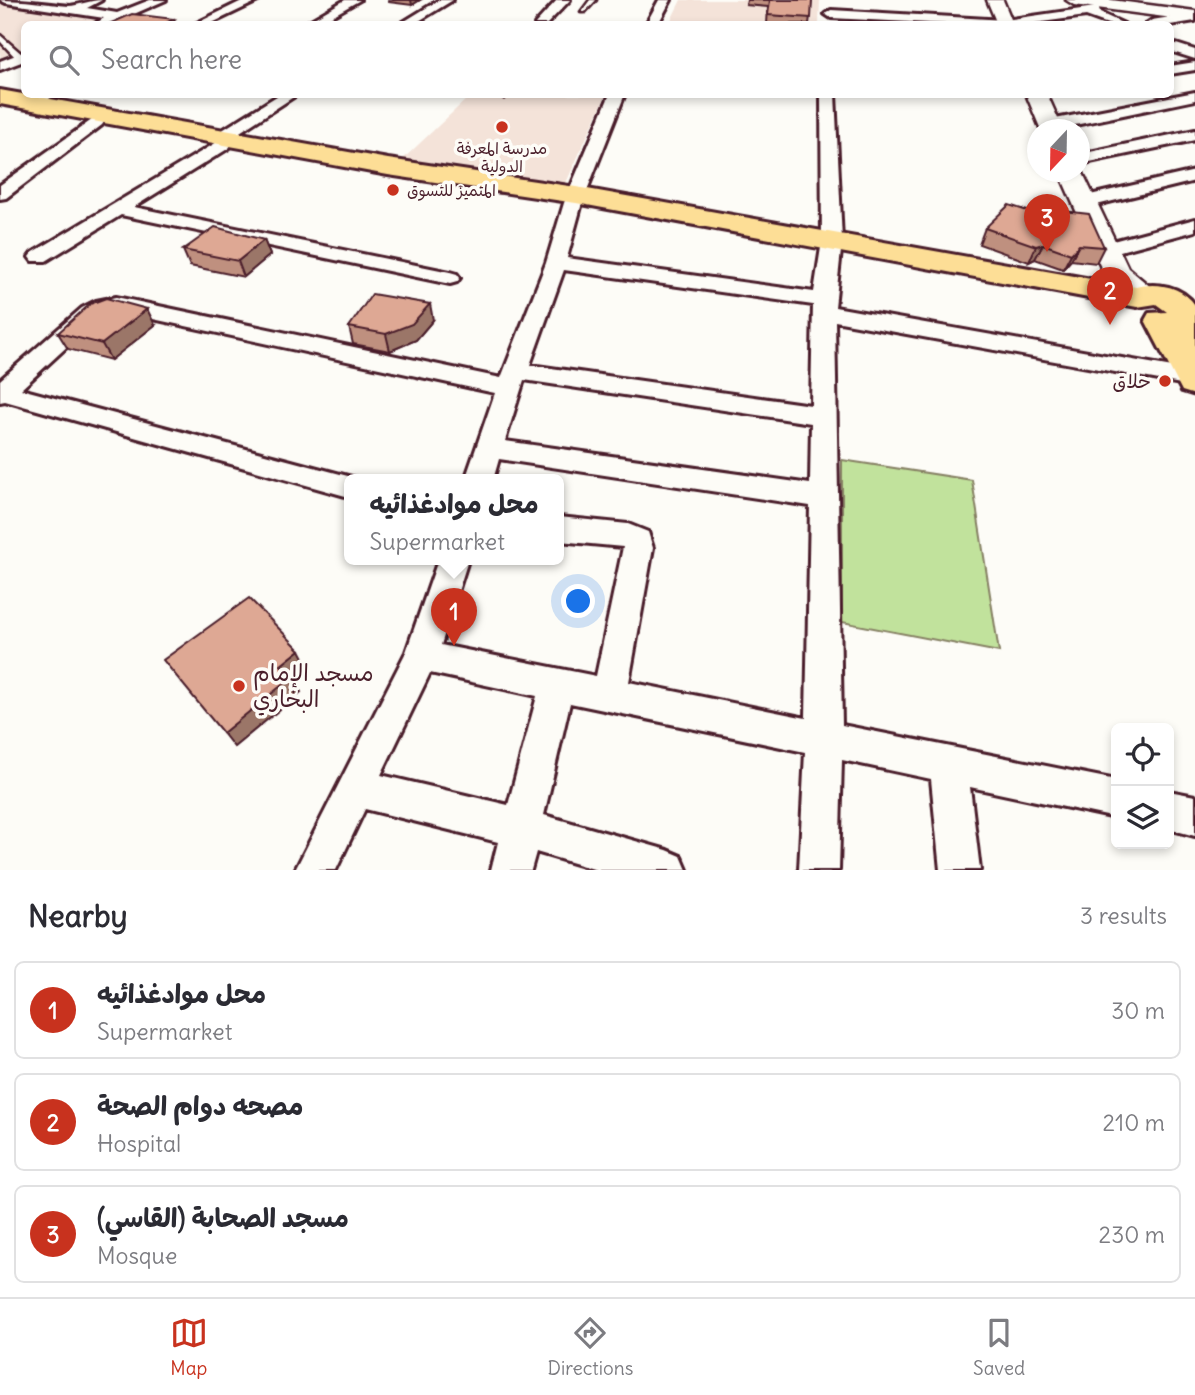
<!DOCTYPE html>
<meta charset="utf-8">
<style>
:root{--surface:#fff;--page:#f2f2f3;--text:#2b2b33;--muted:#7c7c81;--line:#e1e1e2;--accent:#c8321e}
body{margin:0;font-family:Delius,"Playpen Sans Arabic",sans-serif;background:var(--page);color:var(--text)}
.controls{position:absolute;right:21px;bottom:21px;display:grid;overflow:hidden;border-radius:10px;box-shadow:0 4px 10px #0003}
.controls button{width:63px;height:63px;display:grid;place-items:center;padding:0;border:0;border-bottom:2px solid var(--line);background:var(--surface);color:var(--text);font:35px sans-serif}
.compass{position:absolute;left:1027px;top:119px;width:63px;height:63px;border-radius:50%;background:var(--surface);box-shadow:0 4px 10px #0003;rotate:202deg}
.you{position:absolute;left:579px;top:602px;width:24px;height:24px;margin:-18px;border:5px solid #fff;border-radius:50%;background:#1a73e8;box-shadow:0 0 0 10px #1a73e833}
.badge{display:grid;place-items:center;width:46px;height:46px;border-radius:50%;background:var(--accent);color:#fff;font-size:23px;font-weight:700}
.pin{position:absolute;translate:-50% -58px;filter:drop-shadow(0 2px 4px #0008)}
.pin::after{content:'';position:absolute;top:37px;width:24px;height:21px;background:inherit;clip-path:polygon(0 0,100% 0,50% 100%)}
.popup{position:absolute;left:344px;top:474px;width:220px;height:91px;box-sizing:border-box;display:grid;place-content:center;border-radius:10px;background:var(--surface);filter:drop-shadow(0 2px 5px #0005);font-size:23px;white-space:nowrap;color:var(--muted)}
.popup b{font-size:26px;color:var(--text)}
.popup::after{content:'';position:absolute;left:50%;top:100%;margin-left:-14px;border:14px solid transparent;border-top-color:var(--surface)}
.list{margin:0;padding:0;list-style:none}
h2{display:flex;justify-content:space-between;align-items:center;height:91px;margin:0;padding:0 28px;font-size:30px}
h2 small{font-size:23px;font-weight:400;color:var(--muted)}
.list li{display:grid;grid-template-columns:46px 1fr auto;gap:21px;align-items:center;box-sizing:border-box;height:98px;margin:0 14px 14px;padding:0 14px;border:2px solid var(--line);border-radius:10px}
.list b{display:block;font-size:26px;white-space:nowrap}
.list p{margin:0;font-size:23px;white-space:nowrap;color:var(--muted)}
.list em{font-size:23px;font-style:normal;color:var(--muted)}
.icon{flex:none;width:38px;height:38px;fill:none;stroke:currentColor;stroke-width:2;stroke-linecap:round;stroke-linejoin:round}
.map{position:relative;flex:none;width:1195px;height:870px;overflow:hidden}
.search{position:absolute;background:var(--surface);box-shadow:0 4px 10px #0003;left:21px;right:21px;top:21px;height:77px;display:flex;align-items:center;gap:18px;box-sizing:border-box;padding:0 24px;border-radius:10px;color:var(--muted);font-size:26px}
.sheet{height:427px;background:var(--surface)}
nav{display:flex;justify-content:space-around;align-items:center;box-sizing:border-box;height:98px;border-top:2px solid var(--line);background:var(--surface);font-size:19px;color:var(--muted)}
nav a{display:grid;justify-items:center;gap:4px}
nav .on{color:var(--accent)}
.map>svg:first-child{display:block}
.built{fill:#f4e3d9}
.green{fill:#c1e29c;stroke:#868064;stroke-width:2}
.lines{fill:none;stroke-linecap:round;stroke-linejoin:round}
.lane-casing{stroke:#4a1f2b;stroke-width:5}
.street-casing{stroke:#4a1f2b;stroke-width:6}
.secondary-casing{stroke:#4a1f2b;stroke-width:5}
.primary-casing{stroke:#4a1f2b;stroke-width:6}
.lane{fill:#fdfcf7;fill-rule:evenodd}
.street{fill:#fdfcf7;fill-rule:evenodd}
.secondary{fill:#fdfcf7;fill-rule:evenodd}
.primary{fill:#fdde96;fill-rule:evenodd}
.wall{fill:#bf907f;stroke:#4a1f2b;stroke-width:2}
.shaded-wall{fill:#9b7668;stroke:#4a1f2b;stroke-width:2}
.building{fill:#dea894;stroke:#4a1f2b;stroke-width:2}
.poi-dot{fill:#c8321e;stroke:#fdfcf7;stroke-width:2.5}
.labels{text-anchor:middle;stroke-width:7;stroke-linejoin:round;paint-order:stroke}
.far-poi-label{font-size:16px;fill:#4a1f2b;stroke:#fdfcf7}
.poi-label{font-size:19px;fill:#4a1f2b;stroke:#fdfcf7;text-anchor:end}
.near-poi-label{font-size:23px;fill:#4a1f2b;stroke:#fdfcf7;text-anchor:start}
</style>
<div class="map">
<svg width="1195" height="870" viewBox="0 0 1195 870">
<rect width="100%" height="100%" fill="#fdfcf7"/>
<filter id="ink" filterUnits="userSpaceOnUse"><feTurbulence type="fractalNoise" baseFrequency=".0143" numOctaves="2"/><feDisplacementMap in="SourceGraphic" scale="14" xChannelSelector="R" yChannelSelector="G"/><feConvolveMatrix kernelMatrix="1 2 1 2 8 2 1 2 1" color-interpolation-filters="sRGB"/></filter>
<g filter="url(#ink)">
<!-- built -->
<path class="built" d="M0,0L100,16L99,20L88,24H24V51L0,61Z
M681,0H820L819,24H669Z
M471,95H606L565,185L401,161Z"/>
<!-- green -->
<path class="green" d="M842,460L972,480L999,652L842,622Z"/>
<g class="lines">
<defs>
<path id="lane" d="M590,0H596L585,12H581Z
M0,35L23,55V59H17L0,41Z
M501,94H509L504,98Z"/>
<path id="street" d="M0,0C24,0 46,4 69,6C78,6 89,0 102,0L87,8L117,13L150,0H166L111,24H95L104,18L6,3Z
M244,0H260L210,24H195Z
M345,0H360L318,24H304Z
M439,0H453L414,24H400Z
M557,0H570L547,24H535Z
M659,0H671L658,24H646Z
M1095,7L1099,8L1100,13L1124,24H1108L1086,16L1027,24H949L831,18L825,14L831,10L1005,20Z
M1195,13V21L1170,25L1146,24L1152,20Z
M1170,42L1195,50V59L1170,51Z
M24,52V61L0,70V61Z
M1195,62V70L1170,74V66Z
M1195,92V100L1051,130L1042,125L1050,120Z
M37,94H57L37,106H27L24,103Z
M280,94H298L226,141L231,145L229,148L134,207L450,272L457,274L460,278L457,282L450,284L121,215L46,261H32L29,257L32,253L219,141L214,137L216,134Z
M610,94H625L582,203L567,258L814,292L822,241L821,94H835L842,241L835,307L1195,371V385L1192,386L835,321L842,725L1116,780V818L970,787L980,870H940L931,779L842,760L839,870H799L805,752L570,703L544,815L667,850L681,856L687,870H597L536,852L531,870H491L498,842L365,809L336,870H295L406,652L438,560H468L441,645L596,676L623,547L559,541V517L628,524L648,532L653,548L629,682L806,718L810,506L499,459L493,480H465L495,393L116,311L98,318L21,389L359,479L349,480V497L5,401L0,402V380L82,308L96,301L116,297L501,378L546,263L564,203ZM564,270L813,305L811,405L530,365ZM524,380L811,423L810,484L505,441ZM430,673L537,696L508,805L381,775Z
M96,117L104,122L102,125L6,198L0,199V185Z
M1195,130V140L1080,164V154Z
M1195,171V181L1084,208L1075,202L1077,198Z
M1195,219V231L1105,255L1098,253L1095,249L1098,245Z
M1169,791L1195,796V836L1169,829Z"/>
<path id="secondary" d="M987,0H1003L1013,24H997Z
M1066,0H1111L1195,11V21L1074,5Z
M1026,94H1047L1063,130H1041Z
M1080,167L1128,268L1159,294L1155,300L1144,303L1133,300L1106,279L1059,172H1080Z"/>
<path id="primary" d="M0,90L388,159L576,187L1136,287C1157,282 1182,286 1195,305V395L1182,391L1145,320L1149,313L1167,312L1156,304L1137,307L576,203L388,175L0,104Z"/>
</defs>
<!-- lane casing -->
<use href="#lane" class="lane-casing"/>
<!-- street casing -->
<use href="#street" class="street-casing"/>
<!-- secondary casing -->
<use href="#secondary" class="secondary-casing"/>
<!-- primary casing -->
<use href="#primary" class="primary-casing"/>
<!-- lane -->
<use href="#lane" class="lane"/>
<!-- street -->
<use href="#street" class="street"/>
<!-- secondary -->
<use href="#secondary" class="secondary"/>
<!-- primary -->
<use href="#primary" class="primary"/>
</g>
<!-- wall -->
<path class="wall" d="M388,0H420L412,5L389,2Z
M747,0H812L809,24H767L768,7L746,5Z
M1054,210L1104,247L1096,263L1071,260L1063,269L1035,259L1029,262L979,244L985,228L1050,218Z
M264,240L270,255L244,277L190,266L183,250Z
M433,320L416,340L390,351L353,344L349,327Z
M155,325L111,360L68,349L58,333Z"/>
<!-- shaded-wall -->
<path class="shaded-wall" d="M411,0H420L412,5Z
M174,19L176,24H164Z
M264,240L270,255L244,277L238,261Z
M1043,244L1035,259L1029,262L1036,246Z
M1079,245L1071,260L1063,269L1071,254Z
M430,304L433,320L416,340L390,351L386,334Z
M147,309L155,325L111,360L102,344Z
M300,650L308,665L292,678L301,692L234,747L223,733L281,665Z"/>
<!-- building -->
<path class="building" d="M770,0H812L811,18L768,15Z
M132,14L174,19L164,24H109Z
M1009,205L1058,221L1054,210L1089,214L1104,247L1079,245L1071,254L1043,244L1036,246L985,228Z
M215,227L264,240L238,261L183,250Z
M372,294L430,304L412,324L386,334L349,327Z
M106,298L147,309L102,344L58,333L90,304Z
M249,598L300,650L281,665L292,677L223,733L163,660Z"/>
</g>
<!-- markers -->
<g class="poi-dot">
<circle cx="502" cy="127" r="7"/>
<circle cx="393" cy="190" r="7"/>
<circle cx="1165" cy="381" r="7"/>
<circle cx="239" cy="686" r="7"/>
</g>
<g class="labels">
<!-- far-poi labels -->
<g class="far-poi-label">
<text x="502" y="154">مدرسة المعرفة<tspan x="502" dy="18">الدولية</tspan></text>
<text x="407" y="196" text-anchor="start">المتميز للتسوق</text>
</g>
<!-- poi labels -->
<g class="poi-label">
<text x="1151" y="388">حلاق</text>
</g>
<!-- near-poi labels -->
<g class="near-poi-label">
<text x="253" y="681">مسجد الإمام<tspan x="253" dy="26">البخاري</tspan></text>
</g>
</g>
</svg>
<div class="controls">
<button><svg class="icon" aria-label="locate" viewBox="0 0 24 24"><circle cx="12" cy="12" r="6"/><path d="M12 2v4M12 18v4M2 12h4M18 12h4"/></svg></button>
<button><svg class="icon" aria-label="layers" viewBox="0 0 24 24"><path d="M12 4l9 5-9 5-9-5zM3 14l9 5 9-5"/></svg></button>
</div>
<svg class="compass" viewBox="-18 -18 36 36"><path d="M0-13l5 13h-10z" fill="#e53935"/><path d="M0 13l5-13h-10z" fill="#7c7c81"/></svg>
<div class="you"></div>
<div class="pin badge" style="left:454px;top:646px">1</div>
<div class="popup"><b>محل موادغذائيه</b>Supermarket</div>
<div class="pin badge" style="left:1110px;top:325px">2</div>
<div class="pin badge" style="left:1047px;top:252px">3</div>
<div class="search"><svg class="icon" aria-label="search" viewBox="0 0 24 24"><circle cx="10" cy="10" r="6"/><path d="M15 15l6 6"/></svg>Search here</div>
</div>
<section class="sheet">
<h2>Nearby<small>3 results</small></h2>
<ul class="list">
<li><span class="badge">1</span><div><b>محل موادغذائيه</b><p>Supermarket</p></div><em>30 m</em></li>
<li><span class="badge">2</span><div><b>مصحه دوام الصحة</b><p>Hospital</p></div><em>210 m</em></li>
<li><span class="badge">3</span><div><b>(مسجد الصحابة (القاسي</b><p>Mosque</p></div><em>230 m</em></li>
</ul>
</section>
<nav>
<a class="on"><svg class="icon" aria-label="map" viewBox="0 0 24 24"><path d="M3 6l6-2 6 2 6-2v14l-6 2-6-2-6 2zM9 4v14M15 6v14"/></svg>Map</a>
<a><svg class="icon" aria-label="directions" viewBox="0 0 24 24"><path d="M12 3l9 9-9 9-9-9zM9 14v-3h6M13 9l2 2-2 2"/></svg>Directions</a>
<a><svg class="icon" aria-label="saved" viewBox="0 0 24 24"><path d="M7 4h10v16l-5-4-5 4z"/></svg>Saved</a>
</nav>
